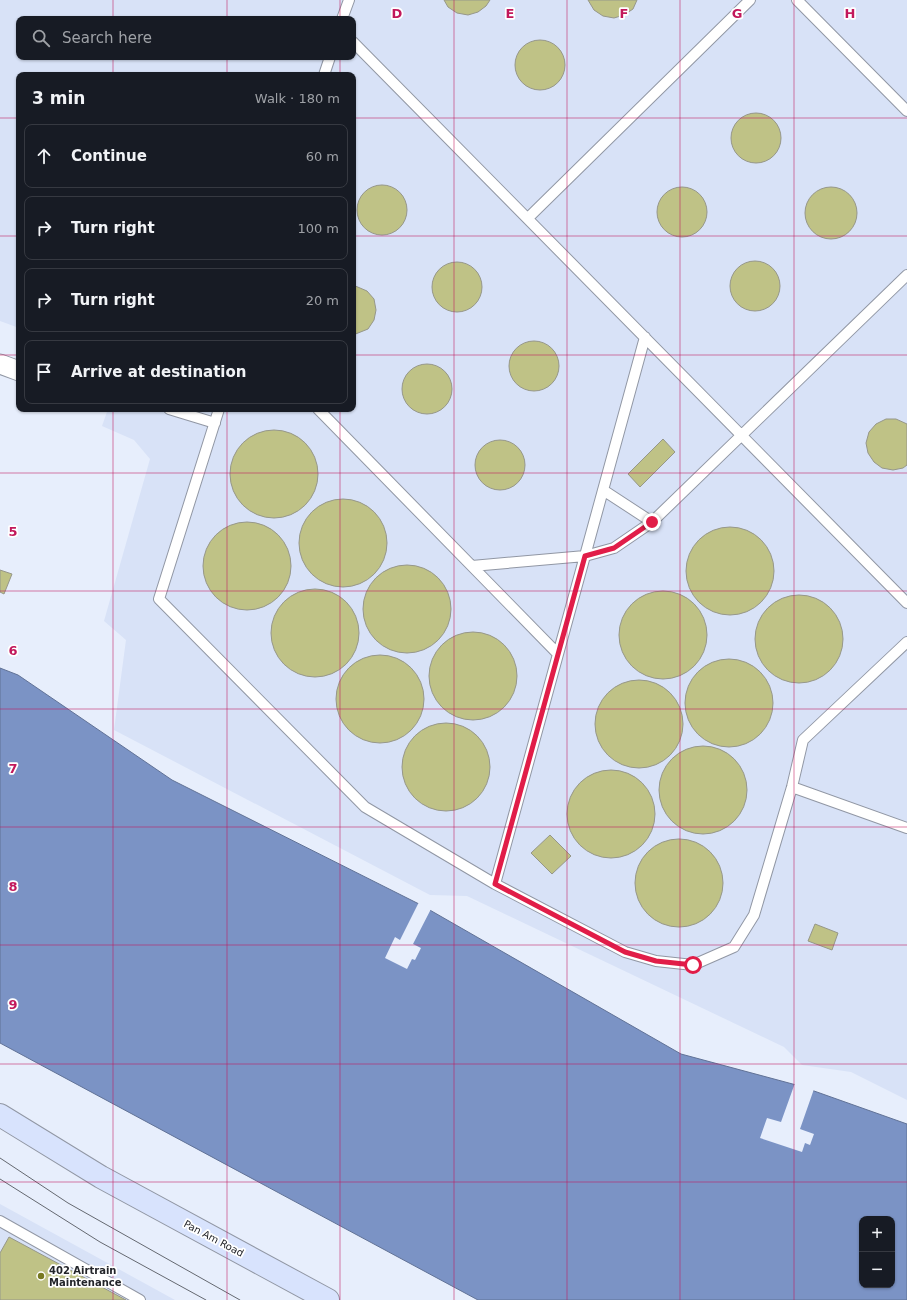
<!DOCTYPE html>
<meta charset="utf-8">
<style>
:root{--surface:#171b24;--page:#20242c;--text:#f1f3f6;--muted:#9ea1a6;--line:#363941}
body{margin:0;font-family:"DejaVu Sans",sans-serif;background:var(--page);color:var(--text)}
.controls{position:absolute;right:12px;bottom:12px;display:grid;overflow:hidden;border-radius:8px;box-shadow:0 1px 3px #0004}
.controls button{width:36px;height:36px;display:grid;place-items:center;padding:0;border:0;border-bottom:1px solid var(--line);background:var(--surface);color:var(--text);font:20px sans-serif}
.stop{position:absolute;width:12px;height:12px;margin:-9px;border:3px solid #e11d48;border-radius:50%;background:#fff}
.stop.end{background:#e11d48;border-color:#fff;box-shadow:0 1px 4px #0008}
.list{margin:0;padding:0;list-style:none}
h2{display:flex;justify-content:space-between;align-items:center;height:52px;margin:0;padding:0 16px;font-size:17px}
h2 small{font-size:13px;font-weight:400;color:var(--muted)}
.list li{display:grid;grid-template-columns:26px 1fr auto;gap:12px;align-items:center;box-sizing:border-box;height:64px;margin:0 8px 8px;padding:0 8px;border:1px solid var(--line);border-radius:8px}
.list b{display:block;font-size:15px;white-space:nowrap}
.list em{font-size:13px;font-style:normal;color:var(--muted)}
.icon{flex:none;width:22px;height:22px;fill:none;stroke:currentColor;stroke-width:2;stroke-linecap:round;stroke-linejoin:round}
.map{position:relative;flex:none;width:907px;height:1300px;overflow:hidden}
.search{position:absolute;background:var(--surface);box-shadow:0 1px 3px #0004;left:16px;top:16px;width:340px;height:44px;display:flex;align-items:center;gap:10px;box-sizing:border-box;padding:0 14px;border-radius:8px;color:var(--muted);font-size:15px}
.panel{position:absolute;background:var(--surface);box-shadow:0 1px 3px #0004;left:16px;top:72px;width:340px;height:340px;border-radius:8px}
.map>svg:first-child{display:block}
.built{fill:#d8e2f7;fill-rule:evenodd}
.water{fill:#7b93c5;stroke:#617296;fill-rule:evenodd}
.pier{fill:#e7eefc}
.building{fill:#bfc286;stroke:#969789}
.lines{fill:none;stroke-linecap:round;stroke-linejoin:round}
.lane-casing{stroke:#9197a4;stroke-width:12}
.street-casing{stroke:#9197a4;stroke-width:21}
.secondary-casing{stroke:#9197a4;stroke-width:24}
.lane{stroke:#fff;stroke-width:10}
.street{stroke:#fff;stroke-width:19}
.secondary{stroke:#d8e3fd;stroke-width:22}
.tram{stroke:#646870;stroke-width:1}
.route{stroke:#e11d48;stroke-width:5}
.grid{fill:none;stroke:#c2185b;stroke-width:1;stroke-opacity:0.55}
.poi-dot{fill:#777921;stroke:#fff;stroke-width:1.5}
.labels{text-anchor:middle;stroke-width:3.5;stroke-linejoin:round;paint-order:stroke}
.street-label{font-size:10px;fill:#23252a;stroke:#fff}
.poi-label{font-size:10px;font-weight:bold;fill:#23252a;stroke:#fff;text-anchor:start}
.grid-label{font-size:13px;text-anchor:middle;font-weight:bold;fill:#c2185b;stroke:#fff;stroke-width:3.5;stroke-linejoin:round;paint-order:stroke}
</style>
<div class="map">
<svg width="907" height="1300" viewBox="0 0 907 1300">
<rect width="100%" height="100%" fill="#e7eefc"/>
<!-- built -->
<path class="built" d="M0,0H907V1100L851,1072L802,1065L784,1047L467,896L430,895L114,730L126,640L104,621L150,459L134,440L102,426L108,409H353V75H19V328L0,321ZM19,19H353V57H19Z
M0,1204L175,1300H0Z"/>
<!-- water -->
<path class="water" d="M0,668L18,675L172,780L421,905L681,1054L800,1086L907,1124V1300H478L0,1043ZM862,1219H892V1285H862Z"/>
<!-- pier -->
<path class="pier" d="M419,902L431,909L413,944L421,948L415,960L412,959L407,969L385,958L395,937L400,940Z
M795,1083L814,1089L800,1129L814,1134L810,1145L805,1143L802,1152L760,1138L767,1118L781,1122Z"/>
<!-- building -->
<path class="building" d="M444,0H490L486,6L478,12L468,15L457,13L448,7Z
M637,0L633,9L624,15L614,18L603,16L594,10L588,0Z
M515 65a25 25 0 1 1 50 0a25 25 0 1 1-50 0Z
M731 138a25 25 0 1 1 50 0a25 25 0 1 1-50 0Z
M357 210a25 25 0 1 1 50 0a25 25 0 1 1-50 0Z
M657 212a25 25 0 1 1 50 0a25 25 0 1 1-50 0Z
M805 213a26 26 0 1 1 52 0a26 26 0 1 1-52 0Z
M730 286a25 25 0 1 1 50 0a25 25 0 1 1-50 0Z
M432 287a25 25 0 1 1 50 0a25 25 0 1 1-50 0Z
M353,285L367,291L374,299L376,310L374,320L368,329L353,335Z
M509 366a25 25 0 1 1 50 0a25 25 0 1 1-50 0Z
M402 389a25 25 0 1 1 50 0a25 25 0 1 1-50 0Z
M886,419H896L907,424V465L903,468L893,470L882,468L874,462L868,453L866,443L869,432L876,424Z
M230 474a44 44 0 1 1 88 0a44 44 0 1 1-88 0Z
M663,439L675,452L640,487L628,474Z
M475 465a25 25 0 1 1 50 0a25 25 0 1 1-50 0Z
M299 543a44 44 0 1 1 88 0a44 44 0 1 1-88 0Z
M203 566a44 44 0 1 1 88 0a44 44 0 1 1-88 0Z
M686 571a44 44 0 1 1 88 0a44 44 0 1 1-88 0Z
M363 609a44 44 0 1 1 88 0a44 44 0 1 1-88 0Z
M0,570L12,574L4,594L0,592Z
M271 633a44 44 0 1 1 88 0a44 44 0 1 1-88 0Z
M619 635a44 44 0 1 1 88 0a44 44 0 1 1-88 0Z
M755 639a44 44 0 1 1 88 0a44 44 0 1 1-88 0Z
M429 676a44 44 0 1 1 88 0a44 44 0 1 1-88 0Z
M336 699a44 44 0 1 1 88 0a44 44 0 1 1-88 0Z
M685 703a44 44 0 1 1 88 0a44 44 0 1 1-88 0Z
M595 724a44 44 0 1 1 88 0a44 44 0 1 1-88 0Z
M402 767a44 44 0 1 1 88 0a44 44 0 1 1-88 0Z
M659 790a44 44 0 1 1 88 0a44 44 0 1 1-88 0Z
M567 814a44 44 0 1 1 88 0a44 44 0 1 1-88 0Z
M550,835L571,856L552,874L531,853Z
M635 883a44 44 0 1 1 88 0a44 44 0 1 1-88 0Z
M815,924L838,933L832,950L808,941Z
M9,1237L126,1300H0V1253Z"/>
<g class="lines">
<defs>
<path id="lane" d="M797,0L907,111
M342,19L349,0
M353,42L907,603
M324,75L330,57
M528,218L750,0
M169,409L215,423
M219,409L159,599L365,807L495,884L625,952L656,961L693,965L734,947L754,915L792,787L803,740L907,642
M318,409L558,654
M603,490L652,522
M472,566L585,556L614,548L652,522L907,275
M792,787L907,828
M495,884L645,337
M0,1221L140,1300"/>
<path id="street" d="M0,364L19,371"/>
<path id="secondary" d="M0,1115L101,1177L328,1300"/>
</defs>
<!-- lane casing -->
<use href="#lane" class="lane-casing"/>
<!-- street casing -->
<use href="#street" class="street-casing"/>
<!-- secondary casing -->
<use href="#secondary" class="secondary-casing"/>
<!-- lane -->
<use href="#lane" class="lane"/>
<!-- street -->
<use href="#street" class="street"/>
<!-- secondary -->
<use href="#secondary" class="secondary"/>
<!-- tram -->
<path class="tram" d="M0,1158L68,1203L240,1300
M0,1179L100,1242L206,1300"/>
</g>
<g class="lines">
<!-- route -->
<path class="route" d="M652,522L614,548L585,556L495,884L625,952L656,961L693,965"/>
</g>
<!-- grid -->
<path class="grid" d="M113,0V19M227,0V19M340,0V19M454,0V1300M567,0V1300M680,0V1300M794,0V1300M113,57V75M227,57V75M340,57V75M0,118H19M353,118H907M0,236H19M353,236H907M0,355H19M353,355H907M113,409V1300M227,409V1300M340,409V1300M0,473H907M0,591H907M0,709H907M0,827H907M0,945H907M0,1064H907M0,1182H907"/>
<!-- markers -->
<circle class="poi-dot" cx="41" cy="1276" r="4"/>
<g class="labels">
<!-- street labels -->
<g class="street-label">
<text transform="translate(214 1238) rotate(28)" y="4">Pan Am Road</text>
</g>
<!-- poi labels -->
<g class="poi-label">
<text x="49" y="1274">402 Airtrain<tspan x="49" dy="12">Maintenance</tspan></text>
</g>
</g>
<g class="grid-label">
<text x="397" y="18">D</text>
<text x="510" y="18">E</text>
<text x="624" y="18">F</text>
<text x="737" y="18">G</text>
<text x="850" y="18">H</text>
<text x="13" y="536">5</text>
<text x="13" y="655">6</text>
<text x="13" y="773">7</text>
<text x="13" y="891">8</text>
<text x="13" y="1009">9</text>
</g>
</svg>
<div class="controls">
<button>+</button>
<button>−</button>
</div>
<div class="stop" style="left:693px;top:965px"></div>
<div class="stop end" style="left:652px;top:522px"></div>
<div class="search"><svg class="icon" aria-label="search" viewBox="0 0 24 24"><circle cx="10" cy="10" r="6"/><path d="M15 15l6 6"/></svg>Search here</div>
<section class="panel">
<h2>3 min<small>Walk · 180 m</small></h2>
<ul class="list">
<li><svg class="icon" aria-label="ahead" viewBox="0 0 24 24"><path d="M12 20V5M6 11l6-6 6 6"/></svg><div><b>Continue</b></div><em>60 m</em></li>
<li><svg class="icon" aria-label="right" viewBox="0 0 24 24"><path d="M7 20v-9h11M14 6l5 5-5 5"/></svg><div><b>Turn right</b></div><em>100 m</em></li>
<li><svg class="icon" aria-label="right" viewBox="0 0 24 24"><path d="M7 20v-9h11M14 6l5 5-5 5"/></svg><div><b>Turn right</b></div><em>20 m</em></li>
<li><svg class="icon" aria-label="arrive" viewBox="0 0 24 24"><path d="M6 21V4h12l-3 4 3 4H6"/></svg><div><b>Arrive at destination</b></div></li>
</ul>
</section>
</div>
